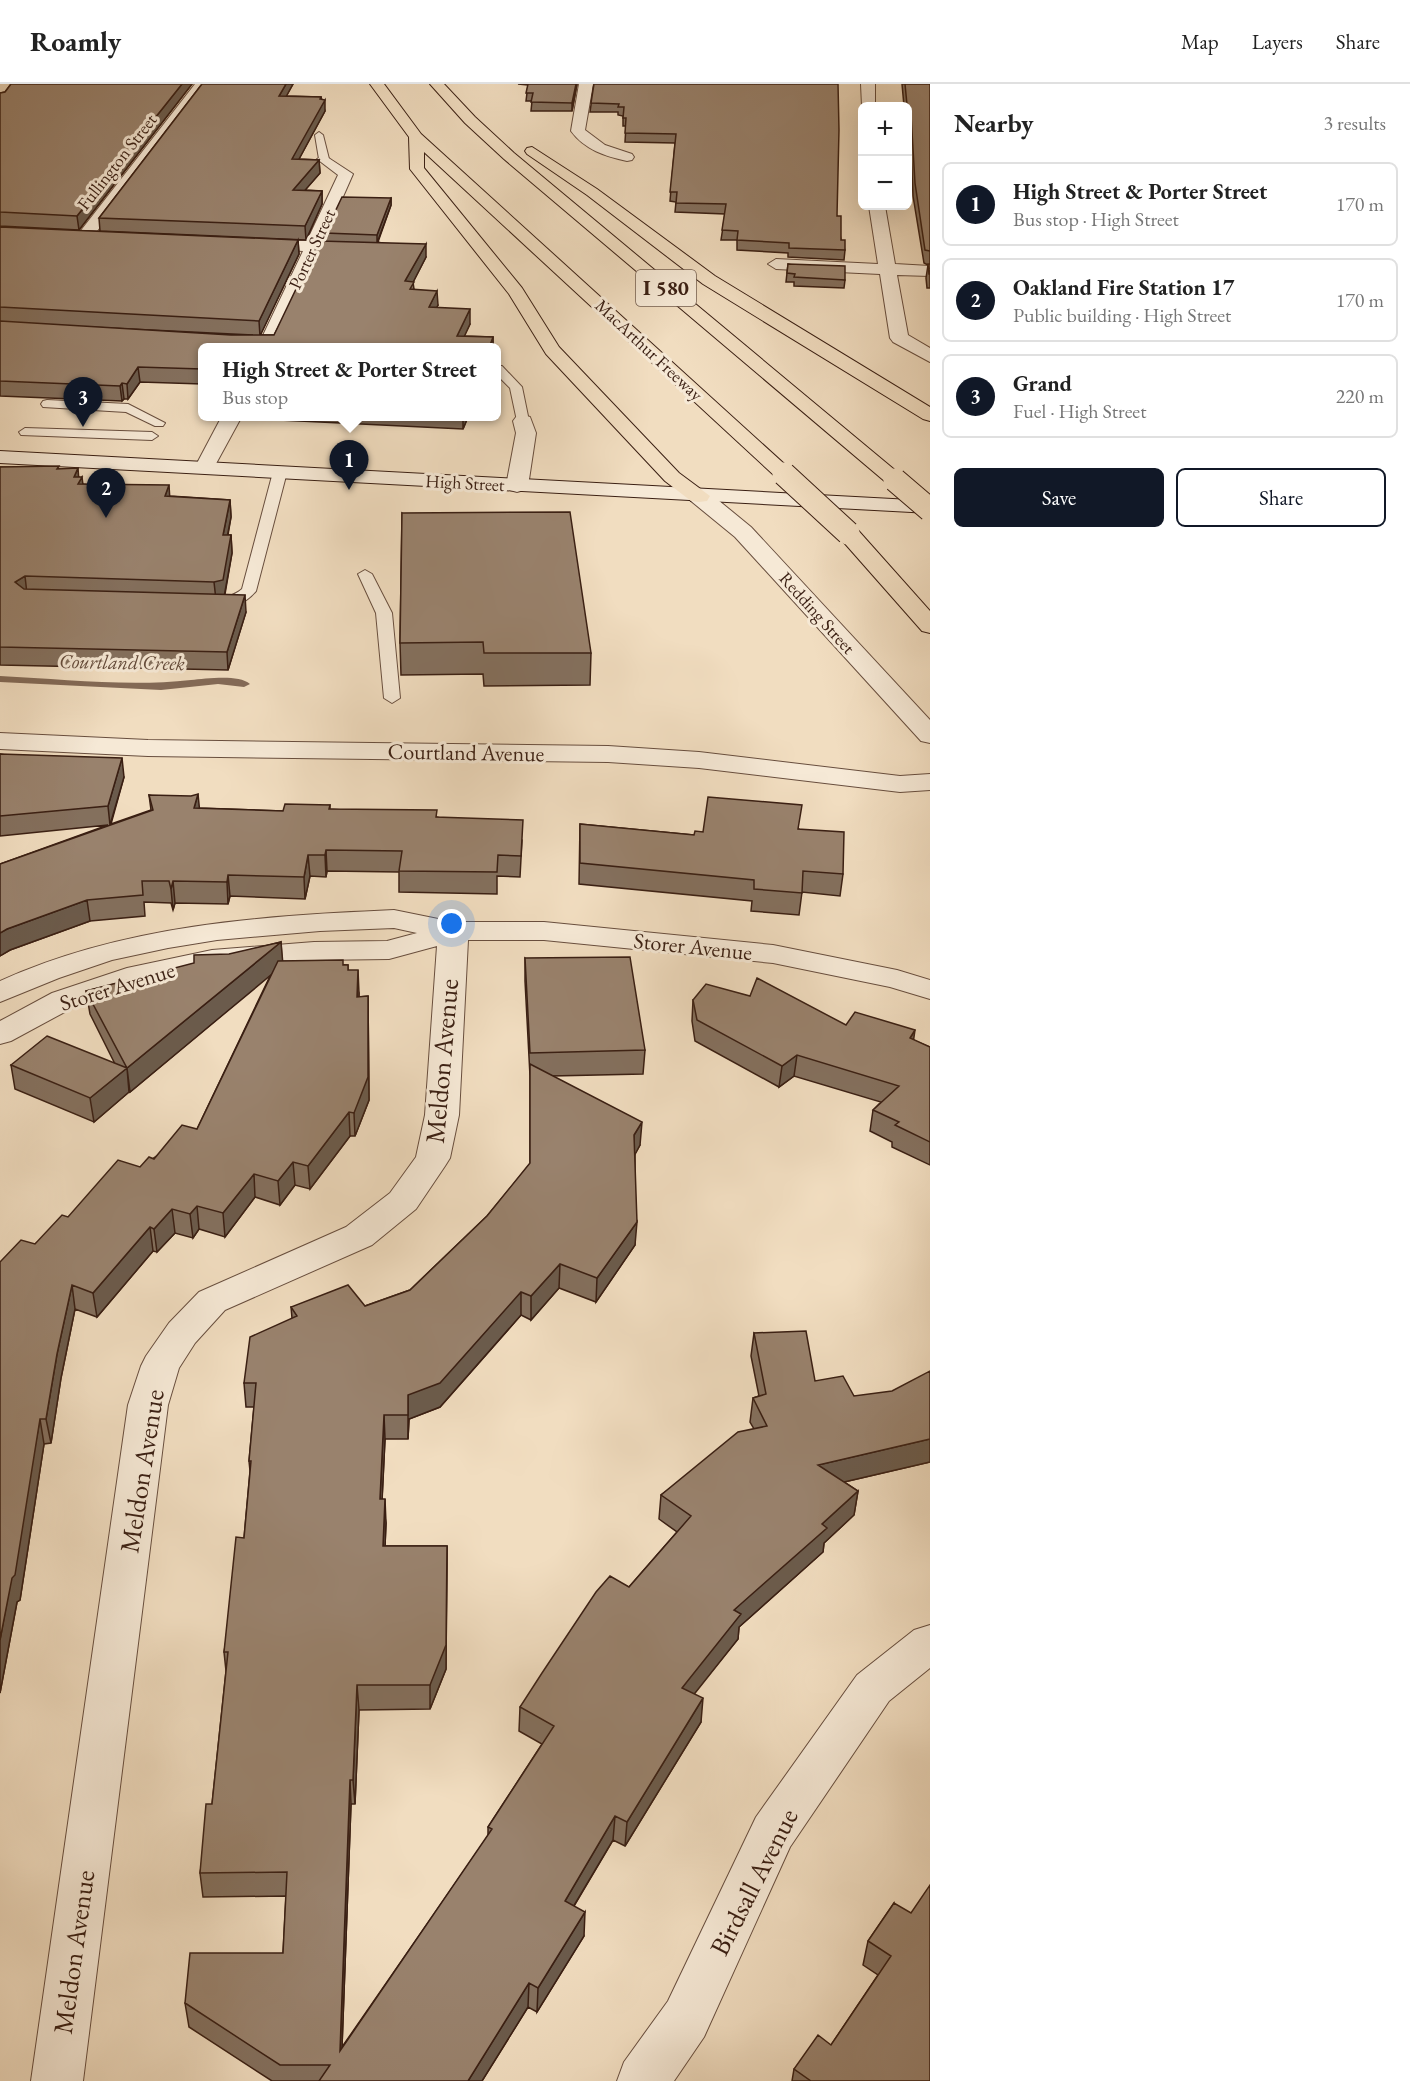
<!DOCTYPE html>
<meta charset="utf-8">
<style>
:root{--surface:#fff;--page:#f6f6f6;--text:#222;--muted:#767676;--line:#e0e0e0;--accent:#111827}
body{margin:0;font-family:"EB Garamond",serif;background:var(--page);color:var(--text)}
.controls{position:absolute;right:18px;top:18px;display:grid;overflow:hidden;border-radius:9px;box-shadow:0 6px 24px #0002}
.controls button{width:54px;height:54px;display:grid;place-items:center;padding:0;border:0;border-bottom:2px solid var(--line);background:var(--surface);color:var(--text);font:30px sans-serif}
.you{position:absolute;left:452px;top:840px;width:21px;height:21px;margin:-15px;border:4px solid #fff;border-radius:50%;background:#1a73e8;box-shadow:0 0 0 9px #1a73e833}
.badge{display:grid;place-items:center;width:39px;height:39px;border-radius:50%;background:var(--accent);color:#fff;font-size:20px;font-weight:700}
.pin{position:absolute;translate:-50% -50px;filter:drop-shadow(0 2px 3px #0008)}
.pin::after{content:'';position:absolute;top:32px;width:21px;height:18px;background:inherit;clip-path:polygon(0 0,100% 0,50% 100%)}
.popup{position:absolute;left:198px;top:259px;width:303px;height:78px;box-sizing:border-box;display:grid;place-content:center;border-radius:9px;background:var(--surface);filter:drop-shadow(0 2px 4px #0005);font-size:20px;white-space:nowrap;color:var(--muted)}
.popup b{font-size:22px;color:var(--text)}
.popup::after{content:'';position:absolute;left:50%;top:100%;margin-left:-12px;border:12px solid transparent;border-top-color:var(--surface)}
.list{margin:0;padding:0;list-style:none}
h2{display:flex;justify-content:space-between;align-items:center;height:78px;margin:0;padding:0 24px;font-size:26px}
h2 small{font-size:20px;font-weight:400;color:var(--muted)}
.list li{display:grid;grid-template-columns:39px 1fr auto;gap:18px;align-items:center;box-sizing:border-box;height:84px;margin:0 12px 12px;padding:0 12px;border:2px solid var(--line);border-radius:9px}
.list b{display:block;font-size:22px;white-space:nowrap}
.list p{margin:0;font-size:20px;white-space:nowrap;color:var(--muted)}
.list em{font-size:20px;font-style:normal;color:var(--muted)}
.actions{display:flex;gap:12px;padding:18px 24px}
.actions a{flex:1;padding:14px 0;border:2px solid var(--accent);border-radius:9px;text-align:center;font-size:21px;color:var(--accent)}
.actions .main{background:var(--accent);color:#fff}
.map{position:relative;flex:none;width:930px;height:1997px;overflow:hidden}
header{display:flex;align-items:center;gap:36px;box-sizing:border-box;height:84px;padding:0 30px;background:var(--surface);border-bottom:2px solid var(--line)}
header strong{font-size:28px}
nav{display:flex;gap:33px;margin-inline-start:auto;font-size:21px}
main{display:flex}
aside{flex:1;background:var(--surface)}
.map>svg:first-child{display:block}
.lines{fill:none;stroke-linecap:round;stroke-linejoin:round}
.stream{fill:#836a57;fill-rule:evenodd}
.service-casing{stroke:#684e3e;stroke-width:2}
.minor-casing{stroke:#684e3e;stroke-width:2}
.secondary-casing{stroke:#3a1f13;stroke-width:2}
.motorway-casing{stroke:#3a1f13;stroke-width:2}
.service{fill:#f6e9d6;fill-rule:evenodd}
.minor{fill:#f6e9d6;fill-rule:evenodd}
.secondary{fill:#f6e9d6;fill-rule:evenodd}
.motorway{fill:#f1ddc0;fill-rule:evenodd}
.motorway-bridge-casing{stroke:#3a1f13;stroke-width:25;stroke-linecap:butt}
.motorway-bridge{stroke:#f1ddc0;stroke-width:23}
.wall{fill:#84705e;stroke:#3a1f13;stroke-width:1.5;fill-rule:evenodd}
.shaded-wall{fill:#6b5b4c;stroke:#3a1f13;stroke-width:1.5}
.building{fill:#99826d;stroke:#3a1f13;stroke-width:1.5}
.labels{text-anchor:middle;stroke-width:6;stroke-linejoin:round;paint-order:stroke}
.far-street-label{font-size:18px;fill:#3a1f13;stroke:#f6e9d6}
.far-water-label{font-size:20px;font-style:italic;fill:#644b3b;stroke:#f6e9d6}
.shield{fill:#f6e9d6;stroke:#725c4e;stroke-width:1.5}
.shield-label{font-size:21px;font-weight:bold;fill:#3a1f13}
.street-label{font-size:22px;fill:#3a1f13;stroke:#f6e9d6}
.near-street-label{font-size:27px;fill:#3a1f13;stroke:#f6e9d6}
</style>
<header>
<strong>Roamly</strong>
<nav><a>Map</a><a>Layers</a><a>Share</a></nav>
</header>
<main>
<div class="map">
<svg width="930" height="1997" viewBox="0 0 930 1997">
<rect width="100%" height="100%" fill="#f1ddc0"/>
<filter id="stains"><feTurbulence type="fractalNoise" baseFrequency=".00333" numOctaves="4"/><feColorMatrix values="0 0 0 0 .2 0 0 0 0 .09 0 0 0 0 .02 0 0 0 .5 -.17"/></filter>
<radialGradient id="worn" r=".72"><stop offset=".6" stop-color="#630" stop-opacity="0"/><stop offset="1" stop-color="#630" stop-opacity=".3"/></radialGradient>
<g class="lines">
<!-- stream -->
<path class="stream" d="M0,592C63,595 128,603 191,596C206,595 238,590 250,600L244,603L218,600L161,606L0,598Z"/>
<defs>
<path id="service" d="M319,48L323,51L329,75L324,78L319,75L315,51Z
M496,282H502L522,303L529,337L527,340L523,341L517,337L510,304L496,290Z
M47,316L128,320L165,339L163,342H155L126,328L43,323L41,320L43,317Z
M25,344L152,348L158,352L152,356L21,351L19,348Z
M280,384L287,388L256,507C247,518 229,528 215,524L213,521C219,514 233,513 242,505L273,388Z
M365,486L372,490L392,529L400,614L392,619L384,614L376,529L358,490Z"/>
<path id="minor" d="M195,0H209L91,155H79L77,152L79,149Z
M579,0H593L585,46L605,61L632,70L634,73L632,76L627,77C605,72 585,66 571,47Z
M861,0H875V22H862Z
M324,71L353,90L323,158L361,160L369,165L361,170L319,168L275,264H257L303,167L254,164L246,159L254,154L307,157L338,91L317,75Z
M869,122H885L895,180L930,182V192L897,191L908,251L930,264V278L893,258L890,254L880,190L776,185L768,180L776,175L878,180Z
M523,331L530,333L536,349L528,402L524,406L517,408L510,406L506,402L516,349L513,337L516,333Z
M222,332H242L212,387L205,389L198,387L195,383Z
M699,406L707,407L751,443L930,636V659L921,657L735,453L691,417L688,412L691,407Z
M0,649L148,656L608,662L699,668L900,692L930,690V706L900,708L699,684L608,678L148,672L0,665Z
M394,826L453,838H544L773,861L897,886L930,896V915L890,903L773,879L544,856H468L459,1031L450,1074L445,1082L416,1125L372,1161L225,1226L195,1259L179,1284L168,1321L83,1997H31L128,1321L141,1282L146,1272L169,1239L199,1208L346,1143L390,1109L416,1073L425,1031L437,862L389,875L314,876L212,884L146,899L74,923L11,957L0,960V937L52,909L127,884L212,866L314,858L387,857L417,849L394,844L320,847L217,856L168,864L112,876L59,894L0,918V897C124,841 259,832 394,826Z
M930,1541V1584L889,1617L790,1763L704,1953L674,1997H617L624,1978L668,1917L756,1733L857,1591L914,1546Z"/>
<path id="secondary" d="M0,367L930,417V429L0,379Z"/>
<path id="motorway" d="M370,0H384L421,50L791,386L794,390L791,394L784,396L777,394L424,68V84L522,204L559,263L679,389L710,412L707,417L699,418L691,417L665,397L546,270L509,210L410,85L409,53Z
M430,0H444L475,33L514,69L902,392L905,396L902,400L895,402L888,400L504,75L465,39Z
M532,63L597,105L715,192L930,323V337L923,335L703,200L587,111L527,70L525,67L527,64Z
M848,442L856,444L930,527V549L922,547L840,454L837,449L840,444Z"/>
</defs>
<!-- service casing -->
<use href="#service" class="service-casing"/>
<!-- minor casing -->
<use href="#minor" class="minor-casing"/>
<!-- secondary casing -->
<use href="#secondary" class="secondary-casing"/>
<!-- motorway casing -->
<use href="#motorway" class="motorway-casing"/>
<!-- service -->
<use href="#service" class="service"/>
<!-- minor -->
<use href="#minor" class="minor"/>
<!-- secondary -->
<use href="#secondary" class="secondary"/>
<!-- motorway -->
<use href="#motorway" class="motorway"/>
<defs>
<path id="motorway-bridge" d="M784,390L848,449
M895,396L930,426"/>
</defs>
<!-- motorway-bridge casing -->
<use href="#motorway-bridge" class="motorway-bridge-casing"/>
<!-- motorway-bridge -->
<use href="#motorway-bridge" class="motorway-bridge"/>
</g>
<!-- wall -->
<path class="wall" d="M11,0H192L79,146L0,142V9L5,8Z
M202,0H293L286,12L321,13L325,27L299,75L319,76L320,89L305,106L322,107V120L306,156L100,147L99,134Z
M518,0H577L572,27H531L532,17H526L528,1Z
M594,0L837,132L841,156L845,166L844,176L788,173V169L737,166V156H721L725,130L675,128L676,118L670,117L675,59L625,58L626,42H623V32L618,31V28H590Z
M902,0H930V204H927L926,194L928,181L924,179L913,112L910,43H908V22H904Z
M391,114V121L378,158L426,173L413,198L414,205L438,221L436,223L470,240L464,252L493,253V264H202V300L140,298L128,315H124L122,317L0,312V143L298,156L299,170L260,251H274L325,157V149ZM89,243L253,251H231Z
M788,180L845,196L844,204L794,202V198H786Z
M259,333H468L463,345L259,335Z
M0,383L60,385L79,393L83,400L170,412L230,416L231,433L228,451H231L232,469L225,510L246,528L228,586L0,581Z
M402,429L591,569L590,601L484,602L483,590L401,591L400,559Z
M0,670L124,693L111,740L151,726L149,711L199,724L283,727L330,721V725L437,733L522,756L520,793L497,792V810L399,808V788L327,787L326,793L310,792L305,815L230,812L228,820L175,819L173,826L171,819L144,818L145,832L90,837L10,866L0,872V780L108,741L0,752Z
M580,740L694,751L703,748L799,745L843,790L840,812L802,808L799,831L751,827L752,817L579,800Z
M281,858L282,877L348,881V886L359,909V913L368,912L369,1016L355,1052H350L310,1105L295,1101L280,1121L255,1113L225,1153L199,1145L193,1154L175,1149L157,1168L153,1167L97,1233L75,1225L61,1294L51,1359L44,1360L20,1516L17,1518L0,1609V1178L35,1160L68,1133L140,1083L197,1045L271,890L130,1008L129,1007V1008L94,1038L15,1005L11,981L115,980L90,930L86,907Z
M525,874L645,966L643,990L552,992L640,1061L635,1070V1161L596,1218L559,1204L531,1236L521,1231L440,1323L409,1335L408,1355H385L382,1415L386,1439L385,1462H447L446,1585L430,1625L359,1626L355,1720H351L342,1963L488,1752V1743L542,1660L519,1647L520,1623L629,1503L677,1448L659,1435L661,1411L754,1345L750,1338L753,1314L759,1312L751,1272L754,1249L815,1297L854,1312L930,1378L844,1398L858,1407L854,1431L824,1459L823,1468L739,1543L738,1555L694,1609L701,1638L625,1762L613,1756L574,1822L584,1852L537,1928L528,1923L482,1997H272L189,1943L185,1919L283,1869L286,1812L203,1813L200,1789L212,1720L226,1587L224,1568L244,1454L250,1387L249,1377L254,1323H246L244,1299L292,1234L291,1223L365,1222L410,1206L487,1132L530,1080V992L525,897Z
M693,916L846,941L913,956L930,963V1081L892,1063V1058L870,1047L873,1026L881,1018L794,992L779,1003L695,957L692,937Z
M894,1819L930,1997H792L794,1985L831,1961L878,1891L863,1881L868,1857Z"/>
<!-- shaded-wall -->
<path class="shaded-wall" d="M182,0H192L79,146L77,132Z
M286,0H293L280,24L279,12Z
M576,0H577L572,27V19Z
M321,13V22L325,16V27L292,88V75Z
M319,76L320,89L294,119L293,106Z
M322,107V120L306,156L305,142Z
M391,114V121L377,159V151Z
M298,156L299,170L260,252L259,237Z
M426,160V173L406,212L405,197Z
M437,207L438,221L429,238V223Z
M470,225V240L459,264L457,252Z
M493,253V264H489Z
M138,283L140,298L128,315L127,300Z
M122,299L124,315L122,317L120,302Z
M463,333H468L463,345Z
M78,384L79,398L82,393L84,409L74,393Z
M169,401L170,417L165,412Z
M230,416L231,433L224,469L223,451Z
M231,451L232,469L224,513L216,516L214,498Z
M25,492L27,510L15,498Z
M245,511L246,528L228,586L227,568Z
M122,674L124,693L110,741L108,722Z
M198,710L200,730L194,724Z
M326,766L327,787L326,793L325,771Z
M308,771L310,792L305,815L304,793Z
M228,791L230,812L228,820L227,798Z
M173,797L175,819L173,826L171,805Z
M87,816L90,837L10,866L0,872V849L7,845Z
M281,858L283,881L130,1008L127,984Z
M358,886L359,909L358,935L357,913Z
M368,912L369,1016L355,1052L354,1029Z
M915,946L912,967L910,954Z
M797,971L794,992L779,1003L782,982Z
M127,984L129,1008L94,1038L90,1014Z
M349,1028L350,1052L310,1105L308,1082Z
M642,1038L640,1061L633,1074L634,1051Z
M293,1078L295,1101L280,1121L278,1097Z
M254,1090L255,1113L225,1153L223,1129Z
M197,1122L199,1145L193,1154L190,1130Z
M172,1125L175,1149L157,1168L154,1145Z
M637,1138L635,1161L596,1218L597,1194Z
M150,1143L153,1167L97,1233L93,1209Z
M560,1180L559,1204L531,1236V1212Z
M72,1201L75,1225L61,1294L51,1359L46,1335L57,1270Z
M521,1208V1231L440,1323L409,1335L408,1355V1311Z
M384,1331L385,1355L381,1439L380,1415Z
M40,1335L44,1360L20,1516L17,1518L0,1609V1556Z
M930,1355V1378L814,1405L818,1381Z
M858,1407L854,1431L824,1459L823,1468L739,1543L738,1555L680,1628L682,1604L734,1526L822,1440Z
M385,1415L386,1439L384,1487L383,1462Z
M447,1462L446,1585L430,1625V1601Z
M357,1601L359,1626L355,1720L353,1696Z
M703,1614L701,1638L625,1762L627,1738Z
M350,1696L351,1720L341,1990L340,1967Z
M615,1732L613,1756L563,1840L565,1817Z
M585,1828L584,1852L537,1928L538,1904Z
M529,1899L528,1923L482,1997H468Z"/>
<!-- building -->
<path class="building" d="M11,0H182L77,132L0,128V9L5,8Z
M202,0H286L279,12L321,13L320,15L325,16L292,75L319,76L293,106L322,107L305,142L99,134Z
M528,0H576L572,19L531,18L533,9H526Z
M594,0H838L839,46L837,132H841V156H845V166L789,164V159L737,156L738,147L722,146L726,120L676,119L677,108H670L676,50L625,49L626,34H623L624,23H618L619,20L591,19Z
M905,0H930V167L925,166L915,99L911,31H908Z
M342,113L391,114L377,151L325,149Z
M0,143L298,156L259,237L0,223Z
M319,157L426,160L405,197L414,198L410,205L437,207L429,223L470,225L457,252L493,253L489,264H202V285L138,283L127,300L122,299L120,302L0,297V237L231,251H274Z
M788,180L845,182V196L794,193L795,190L787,189Z
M928,180H930V190H929Z
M59,382L57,385L78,384L74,393H82L78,400L169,401L165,412L230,416L223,451H231L223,496L214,498L25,492L15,498L24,505L245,511L227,568L0,563V383Z
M570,428L591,569H484L483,558L400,559L402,429Z
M0,670L122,674L108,722L0,732Z
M198,710L194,724L283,727L285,720L330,721L329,725L437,726L436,733L523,736L521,772L498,771L497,788L399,787L402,767L326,766L325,771H308L304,793L228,791L227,798L173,797L171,805L169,797H142L143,811L87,816L7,845L0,849V780L153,726L149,711L191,712Z
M708,713L802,721L798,745L844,748L843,790L803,787L802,809L754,805V796L580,779V740L694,751L695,747L703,748Z
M281,858L127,984L86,907L194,879V871L229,870Z
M630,873L645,966L530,969L525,874Z
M343,876V881H348V886H358L357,913L368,912V993L354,1029L349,1028L308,1082L293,1078L278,1097L254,1090L223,1129L197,1122L190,1130L172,1125L154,1145L150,1143L93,1209L72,1201L57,1270L46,1335H40L15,1491L12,1494L0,1556V1178L21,1156L35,1160L62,1131L68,1133L118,1076L140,1083L149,1073L154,1075L182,1041L197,1045L278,877Z
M757,894L846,941L855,928L915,946L910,954L930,963V1058L895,1041L899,1038L873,1026L899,1002L797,971L782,982L697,936L693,916L706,900L750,912Z
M47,952L127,984L90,1014L11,981Z
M530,980L642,1038L634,1051L637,1138L597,1194L560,1180L531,1212L521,1208L440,1299L408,1311V1331H384L380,1415H385L383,1462H447L446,1561L430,1601H357L353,1696H350L340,1967L492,1745L488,1743L554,1642L520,1623L542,1589L596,1508L610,1492L629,1503L691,1432L661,1411L738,1348L767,1342L753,1314L766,1310L754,1249L806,1247L815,1297L843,1292L854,1312L892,1307L930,1287V1355L818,1381L858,1407L822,1440L827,1444L734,1526L741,1530L682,1604L703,1614L627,1738L615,1732L565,1817L585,1828L538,1904L529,1899L468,1997H319L330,1981H280L185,1919L190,1869H283L287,1788L200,1789L206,1720H212L228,1568H224L236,1453L244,1454L251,1377H249L256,1299H244L250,1253L297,1232L291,1223L348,1201L365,1222L410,1206L487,1132L530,1079Z
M930,1801V1997H811L794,1985L818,1951L831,1961L891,1872L868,1857L894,1819L911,1829Z"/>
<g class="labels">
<!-- far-street labels -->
<g class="far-street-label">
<text transform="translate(117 78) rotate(-52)" y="6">Fullington Street</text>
<text transform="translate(312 165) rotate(-65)" y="6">Porter Street</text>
<text transform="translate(649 266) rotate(43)" y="6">MacArthur Freeway</text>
<text transform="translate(465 399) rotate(3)" y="6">High Street</text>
<text transform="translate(817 529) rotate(48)" y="6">Redding Street</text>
</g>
<!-- far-water labels -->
<g class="far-water-label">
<text transform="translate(122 578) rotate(1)" y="7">Courtland Creek</text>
</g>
<!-- shield labels -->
<rect class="shield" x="636" y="186" width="60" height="36" rx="4.5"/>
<g class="shield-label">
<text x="666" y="211">I 580</text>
</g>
<!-- street labels -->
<g class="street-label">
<text transform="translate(466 668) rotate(1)" y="8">Courtland Avenue</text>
<text transform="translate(693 862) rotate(6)" y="8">Storer Avenue</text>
<text transform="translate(117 902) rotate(-17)" y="8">Storer Avenue</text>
</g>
<!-- near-street labels -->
<g class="near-street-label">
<text transform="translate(442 977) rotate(-85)" y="9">Meldon Avenue</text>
<text transform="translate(142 1387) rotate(-81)" y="9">Meldon Avenue</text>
<text transform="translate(754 1798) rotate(-63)" y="9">Birdsall Avenue</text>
<text transform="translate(74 1868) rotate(-82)" y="9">Meldon Avenue</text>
</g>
</g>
<rect width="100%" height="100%" filter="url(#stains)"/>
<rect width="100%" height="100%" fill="url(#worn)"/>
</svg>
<div class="controls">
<button>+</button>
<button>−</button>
</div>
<div class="you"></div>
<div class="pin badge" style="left:349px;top:406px">1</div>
<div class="popup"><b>High Street &amp; Porter Street</b>Bus stop</div>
<div class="pin badge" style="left:106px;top:434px">2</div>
<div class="pin badge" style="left:83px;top:343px">3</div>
</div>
<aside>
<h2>Nearby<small>3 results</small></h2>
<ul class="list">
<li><span class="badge">1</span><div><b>High Street &amp; Porter Street</b><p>Bus stop · High Street</p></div><em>170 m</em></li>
<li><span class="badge">2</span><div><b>Oakland Fire Station 17</b><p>Public building · High Street</p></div><em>170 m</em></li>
<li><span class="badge">3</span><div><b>Grand</b><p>Fuel · High Street</p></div><em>220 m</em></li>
</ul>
<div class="actions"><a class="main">Save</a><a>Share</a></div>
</aside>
</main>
